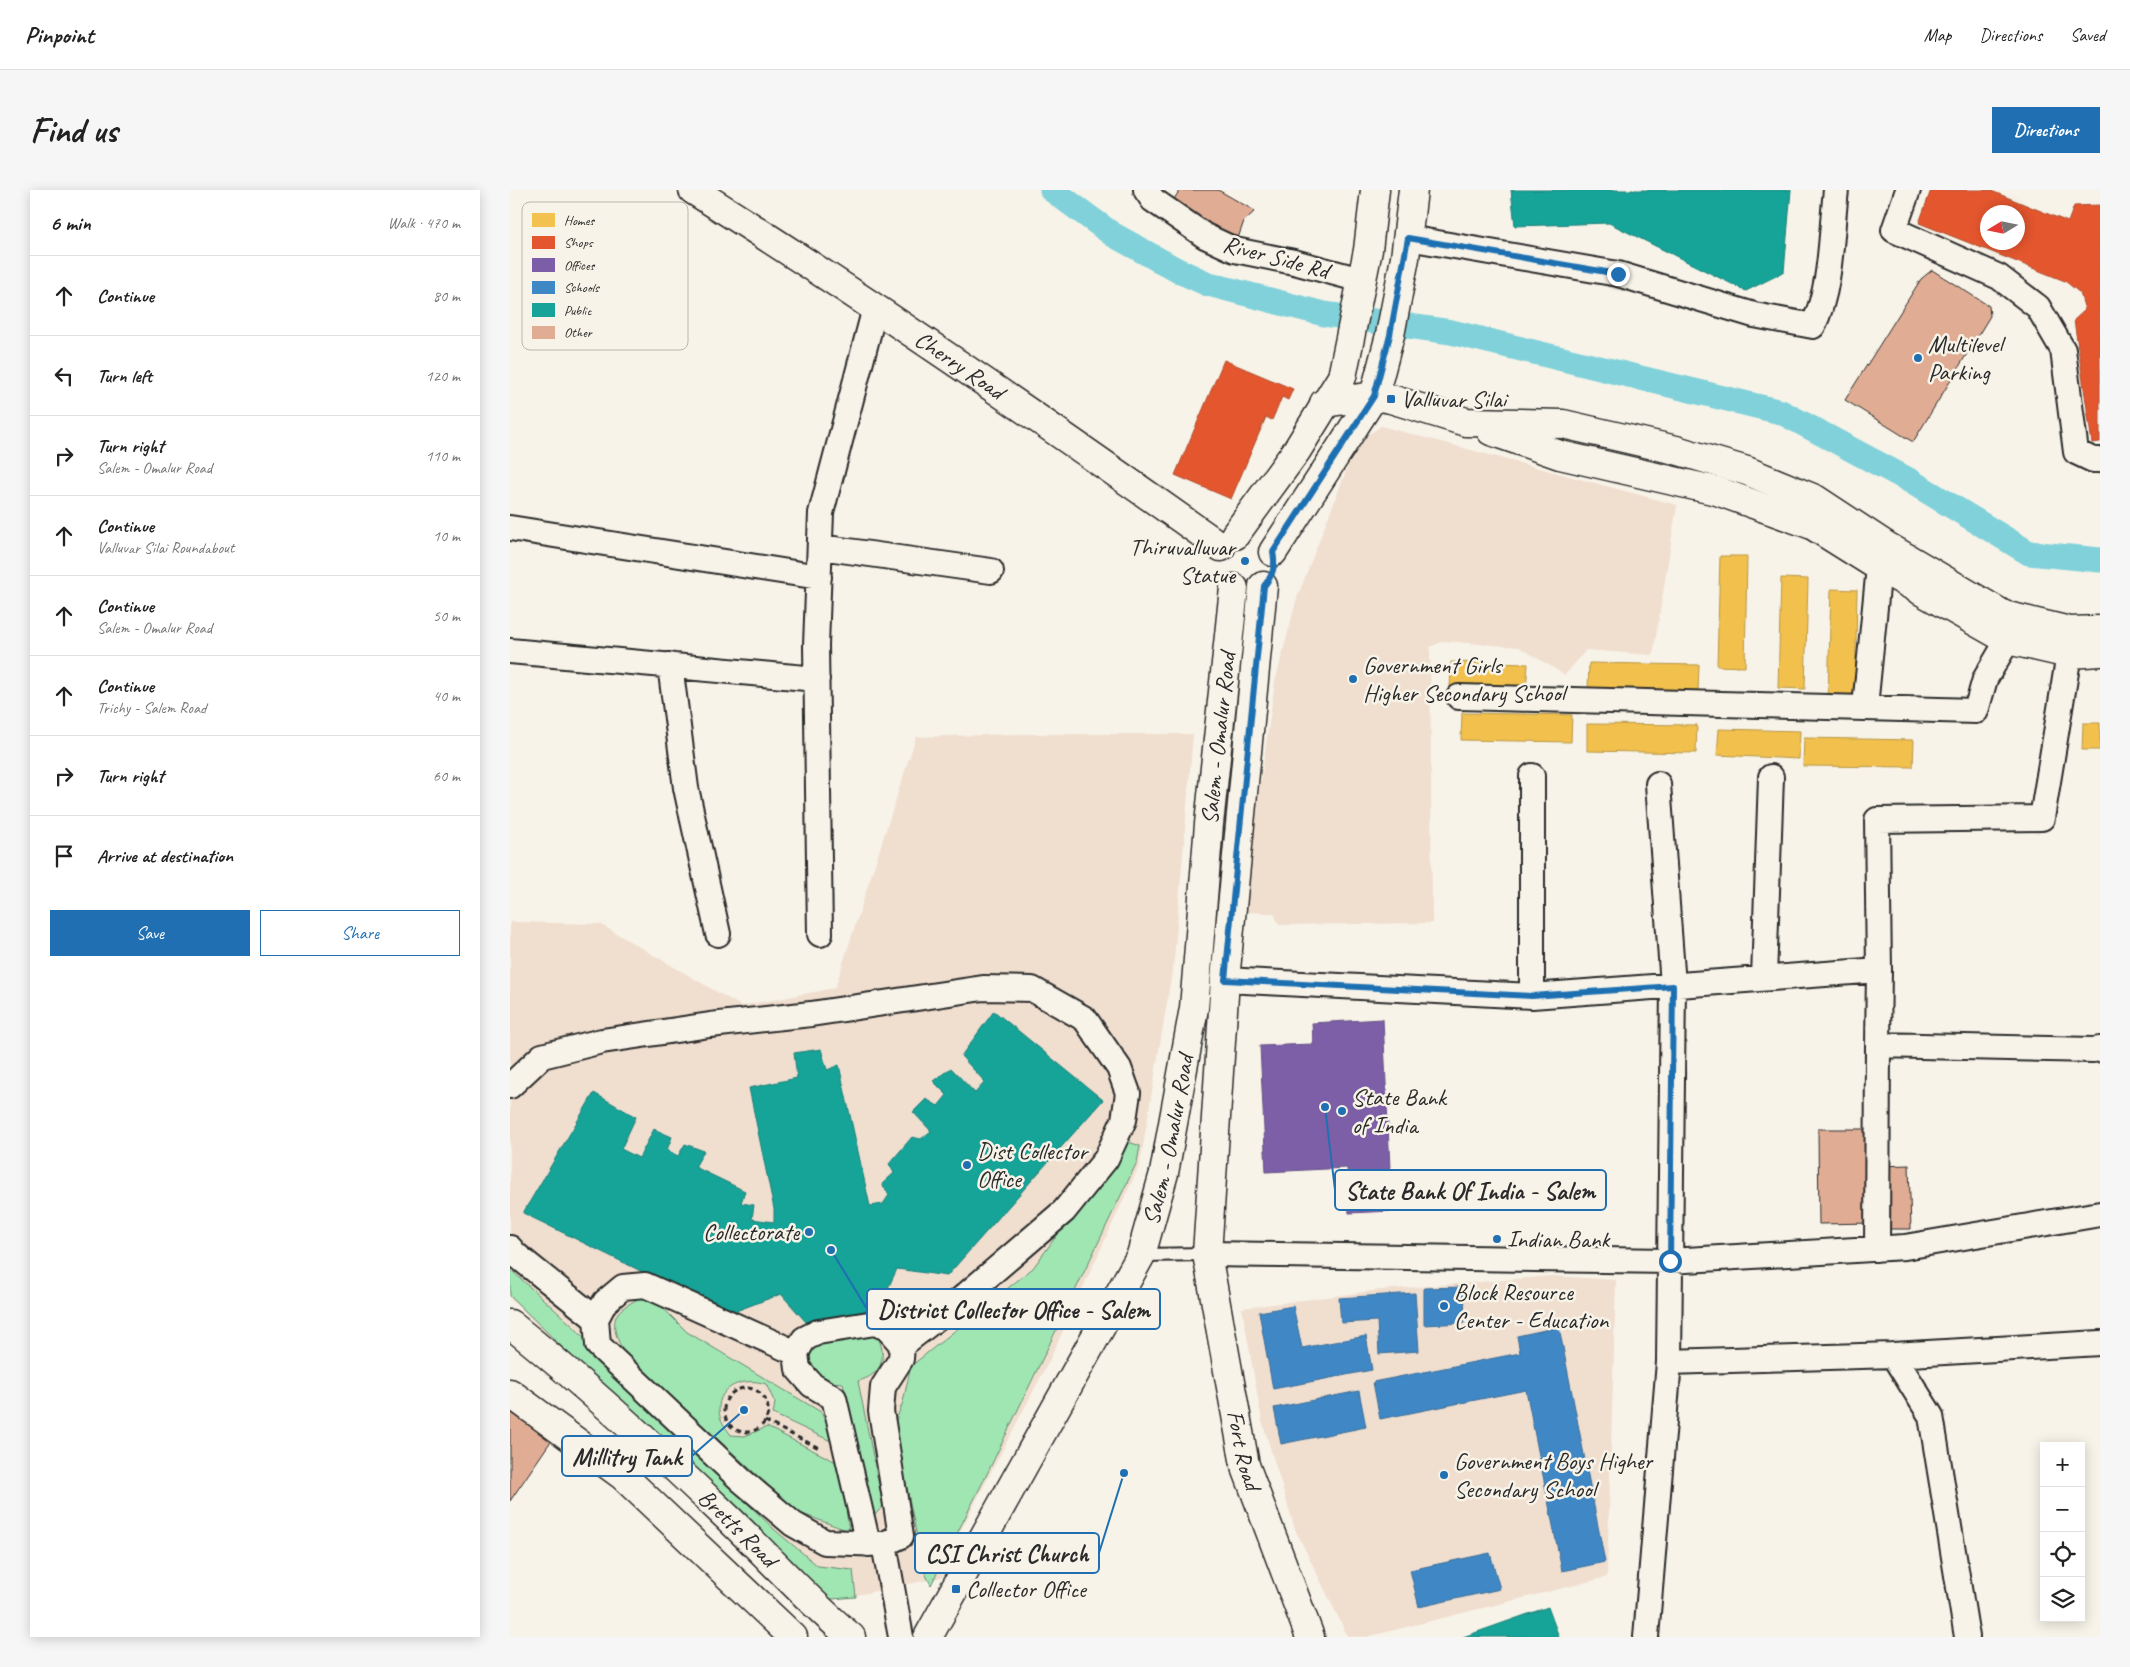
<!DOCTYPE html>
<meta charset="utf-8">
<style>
:root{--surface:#fff;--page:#f6f6f6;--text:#222;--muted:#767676;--line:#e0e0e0;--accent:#1f6fb2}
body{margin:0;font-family:Caveat,sans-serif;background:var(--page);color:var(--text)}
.controls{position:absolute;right:15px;bottom:15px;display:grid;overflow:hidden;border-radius:0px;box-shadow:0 2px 12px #0003}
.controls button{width:45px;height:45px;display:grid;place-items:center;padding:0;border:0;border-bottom:1px solid var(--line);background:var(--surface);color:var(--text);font:25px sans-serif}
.compass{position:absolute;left:1470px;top:15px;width:45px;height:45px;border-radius:50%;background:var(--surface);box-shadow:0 2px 12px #0003;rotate:260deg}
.stop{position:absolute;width:15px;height:15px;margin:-11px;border:4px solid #1f6fb2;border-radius:50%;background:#fff}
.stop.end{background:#1f6fb2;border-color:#fff;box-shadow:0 1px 5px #0008}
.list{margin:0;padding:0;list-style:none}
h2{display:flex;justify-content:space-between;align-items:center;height:65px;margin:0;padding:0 20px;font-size:21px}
h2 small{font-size:16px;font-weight:400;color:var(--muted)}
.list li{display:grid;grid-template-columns:32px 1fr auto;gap:15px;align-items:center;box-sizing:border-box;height:80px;padding:0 20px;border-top:1px solid var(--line)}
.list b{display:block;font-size:19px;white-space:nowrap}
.list p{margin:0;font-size:16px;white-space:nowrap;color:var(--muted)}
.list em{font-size:16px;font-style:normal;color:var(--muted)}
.actions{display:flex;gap:10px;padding:15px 20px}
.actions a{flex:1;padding:11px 0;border:1px solid var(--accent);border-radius:0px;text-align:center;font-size:18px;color:var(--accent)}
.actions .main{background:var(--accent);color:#fff}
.icon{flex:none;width:28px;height:28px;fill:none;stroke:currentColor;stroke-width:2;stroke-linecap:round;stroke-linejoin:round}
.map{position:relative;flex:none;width:1590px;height:1447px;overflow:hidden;border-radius:0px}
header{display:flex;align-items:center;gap:30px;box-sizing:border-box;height:70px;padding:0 25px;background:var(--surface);border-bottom:1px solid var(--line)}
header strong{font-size:24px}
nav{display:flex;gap:28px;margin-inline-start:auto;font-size:18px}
.intro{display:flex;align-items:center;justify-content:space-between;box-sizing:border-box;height:120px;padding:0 30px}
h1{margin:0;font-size:35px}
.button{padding:12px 22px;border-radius:0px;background:var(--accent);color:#fff;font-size:18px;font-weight:700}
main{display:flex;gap:30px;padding:0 30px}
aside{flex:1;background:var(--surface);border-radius:0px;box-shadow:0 2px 12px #0003}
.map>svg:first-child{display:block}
.built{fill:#f0decf}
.green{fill:#a0e6b3;stroke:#66886f}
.homes{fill:#f2c14e;stroke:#b69444}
.shops{fill:#e4572e;stroke:#ac4a2d;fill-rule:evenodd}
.offices{fill:#7b5ea7;stroke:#634f82}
.schools{fill:#3f88c5;stroke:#396c97}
.public{fill:#17a398;stroke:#1d7f77}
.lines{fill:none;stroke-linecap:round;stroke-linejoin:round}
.canal{stroke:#81d1da;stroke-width:25}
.building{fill:#e0ad94;stroke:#2b2b2b}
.service-casing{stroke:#2b2b2b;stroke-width:16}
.minor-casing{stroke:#2b2b2b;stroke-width:28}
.primary-casing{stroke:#2b2b2b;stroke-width:31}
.path{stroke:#2b2b2b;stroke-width:3;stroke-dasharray:5 4;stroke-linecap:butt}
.service{stroke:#f7f3e8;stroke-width:12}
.minor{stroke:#f7f3e8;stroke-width:24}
.primary{stroke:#f7f3e8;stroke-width:28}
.route{stroke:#1f6fb2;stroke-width:6}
.poi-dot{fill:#1f6fb2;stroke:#f7f3e8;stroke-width:2}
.labels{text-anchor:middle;stroke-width:5;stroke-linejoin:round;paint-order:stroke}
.street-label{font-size:24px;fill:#2b2b2b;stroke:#f7f3e8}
.poi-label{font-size:24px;fill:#2b2b2b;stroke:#f7f3e8;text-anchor:start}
.key{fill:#f7f3e8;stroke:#bab7af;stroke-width:1}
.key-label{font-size:14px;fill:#2b2b2b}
.leader{fill:none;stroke:#1f6fb2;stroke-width:2}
.callout-dot{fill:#1f6fb2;stroke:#f7f3e8;stroke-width:2}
.callout{fill:#f7f3e8;stroke:#1f6fb2;stroke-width:2}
.callout-label{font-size:25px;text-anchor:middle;font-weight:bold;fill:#2b2b2b}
</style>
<header>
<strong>Pinpoint</strong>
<nav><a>Map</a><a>Directions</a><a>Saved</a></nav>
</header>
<div class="intro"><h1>Find us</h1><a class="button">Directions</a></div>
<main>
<aside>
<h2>6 min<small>Walk · 470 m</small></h2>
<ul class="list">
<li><svg class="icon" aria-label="ahead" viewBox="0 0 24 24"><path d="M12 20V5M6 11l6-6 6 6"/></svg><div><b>Continue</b></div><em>80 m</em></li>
<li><svg class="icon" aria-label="left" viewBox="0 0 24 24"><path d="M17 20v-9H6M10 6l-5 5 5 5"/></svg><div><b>Turn left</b></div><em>120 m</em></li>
<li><svg class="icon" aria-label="right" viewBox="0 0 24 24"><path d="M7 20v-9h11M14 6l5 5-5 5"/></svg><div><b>Turn right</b><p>Salem - Omalur Road</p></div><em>110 m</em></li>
<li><svg class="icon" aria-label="ahead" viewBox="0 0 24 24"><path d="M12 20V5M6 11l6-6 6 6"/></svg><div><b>Continue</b><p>Valluvar Silai Roundabout</p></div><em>10 m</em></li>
<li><svg class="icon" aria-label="ahead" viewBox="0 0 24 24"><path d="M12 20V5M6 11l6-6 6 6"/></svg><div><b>Continue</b><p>Salem - Omalur Road</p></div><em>50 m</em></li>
<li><svg class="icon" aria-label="ahead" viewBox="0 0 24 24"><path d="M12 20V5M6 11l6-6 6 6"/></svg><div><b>Continue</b><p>Trichy - Salem Road</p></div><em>40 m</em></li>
<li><svg class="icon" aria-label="right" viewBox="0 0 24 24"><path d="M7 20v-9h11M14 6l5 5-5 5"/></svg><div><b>Turn right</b></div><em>60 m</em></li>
<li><svg class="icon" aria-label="arrive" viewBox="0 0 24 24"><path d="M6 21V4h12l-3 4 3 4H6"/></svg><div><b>Arrive at destination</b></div></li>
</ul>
<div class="actions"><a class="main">Save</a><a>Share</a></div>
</aside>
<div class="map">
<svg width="1590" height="1447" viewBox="0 0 1590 1447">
<rect width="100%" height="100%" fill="#f7f3e8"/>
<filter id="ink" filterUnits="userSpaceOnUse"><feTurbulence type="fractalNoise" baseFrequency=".02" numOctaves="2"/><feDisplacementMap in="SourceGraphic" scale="10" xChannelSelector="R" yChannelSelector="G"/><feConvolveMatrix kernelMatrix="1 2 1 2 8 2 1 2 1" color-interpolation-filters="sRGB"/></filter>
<g filter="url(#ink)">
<!-- built -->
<path class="built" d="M871,236L1167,315L1143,465L1076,460L1055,485L1009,457L933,451L920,457L922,733L769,735L764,723L732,722L765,492L787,408L847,253Z
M509,544H683L664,770L630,974L540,1169L441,1359L432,1387L309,1413L0,1109V732L90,734L231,816L325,798L406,547Z
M1043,1086L1106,1090L1097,1387L856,1447H838L785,1339L752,1231L732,1118L870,1100Z"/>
<!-- green -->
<path class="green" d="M616,951L630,956L627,972L478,1282L421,1395L414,1381L384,1235L393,1212L401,1176L523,1078Z
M0,1079L65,1138L126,1205L266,1341L308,1376L343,1380L346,1407L311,1410L0,1106Z
M129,1108L140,1109L151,1116L177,1142L311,1222L325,1253L263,1224L265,1213L256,1194C235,1187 208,1195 209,1220C209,1230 216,1238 221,1245L235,1246L257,1237L330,1274L339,1341L287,1322L114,1163C108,1151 100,1135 108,1123C112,1117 123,1112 129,1108Z
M356,1143L367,1145C378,1167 372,1185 348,1191L373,1316L365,1325L359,1324L333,1193L310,1191C279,1151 327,1149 356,1143Z"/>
<!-- homes -->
<path class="homes" d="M1210,366H1237L1235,477L1207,476Z
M1271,388L1298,389L1295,499L1268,498Z
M1321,399L1347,400L1345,510L1318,509Z
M941,472L1018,474L1016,500H940Z
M1079,473L1189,475L1188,502L1078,500Z
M952,523L1062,525L1061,552L951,550Z
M1573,533H1590V560H1572Z
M1077,534L1187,535L1186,563L1077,561Z
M1209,539L1290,541L1289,569L1207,565Z
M1294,548L1404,550L1403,577L1293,576Z"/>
<!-- shops -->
<path class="shops" d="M1421,0H1479L1558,32L1564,16L1590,15V252L1582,253L1564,130L1575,120L1570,103L1555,91L1409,33ZM1478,22H1508V52H1478Z
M714,170L783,199L778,210L772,207L762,230L756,227L721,309L665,285Z"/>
<!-- offices -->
<path class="offices" d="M873,829L882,1021L839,1023L837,978L756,982L750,856L803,854L802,833Z"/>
<!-- schools -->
<path class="schools" d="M955,1097L954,1133L914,1135V1098Z
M905,1103L909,1161L869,1164L867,1131L831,1133L829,1108Z
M783,1116L792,1158L856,1146L862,1180L763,1199L749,1122Z
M1049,1137L1095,1372L1052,1381L1016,1200L870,1229L863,1192L1010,1163L1007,1146Z
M849,1201L856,1237L771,1254L764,1218Z
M980,1363L990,1399L909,1417L900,1380Z"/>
<!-- public -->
<path class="public" d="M1001,0H1281L1274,82L1236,101L1099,33L1005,36Z
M484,821L593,910L437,1086L387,1079L366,1124L296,1132L271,1104L218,1124L13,1023L84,903L126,927L111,959L129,968L144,939L162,947L157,960L168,966L175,954L194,961L185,977L235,1001L231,1013L244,1015L242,1029L264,1032V1019L239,898L287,888L284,863L311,859L317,880L329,875L360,1016L373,1014L379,1005L372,994L384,983L379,974L402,947L411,949L421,941L403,922L416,909L428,916L437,905L423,891L441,878L465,903L475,892L451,866Z
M1038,1417L1049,1447H953Z"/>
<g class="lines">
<!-- canal -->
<path class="canal" d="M542,0L602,44L667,80L698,94L814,124L941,142L1271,222L1397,289L1519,363L1590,370"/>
</g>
<!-- building -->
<path class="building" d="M670,0H708L745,21L734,31L726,54L660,15Z
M1422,80L1479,116L1480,126L1403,252L1335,210L1411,89Z
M1308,939H1361L1362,1033L1309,1034Z
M1399,975L1401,1039H1372L1371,976Z
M0,1222L41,1251L0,1311Z"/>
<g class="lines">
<defs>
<path id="service" d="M631,1065L697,1064"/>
<path id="minor" d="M636,0L643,10L695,46L725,60L784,72L851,90
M1398,0L1384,40L1489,87L1528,117L1553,160L1566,262L1583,270H1590
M898,48L1108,84L1244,125L1303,136C1322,97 1321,42 1326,0
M0,338L309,387
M310,357L481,381
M0,461L307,489
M160,475L176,598L208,744
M949,507L1466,521L1475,489L1498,450
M1355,517L1369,377
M1022,586V806
M310,744L306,455L311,323L365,118
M1369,780L1367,630L1532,628L1559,464
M1254,788L1261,587
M715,790L1022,806L1369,780L1368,855L1583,860L1590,859
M0,896L32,866L92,851L200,835L301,824L473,798L522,799L575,829L609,878L618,903L614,930L596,969L554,1021L450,1110L392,1155
M0,1058L5,1064L86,1129
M1367,1059L1368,855
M697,1064L1160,1071L1395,1057L1590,1024
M286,1163L135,1095L113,1097L95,1112L86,1129L88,1155L231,1290L283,1334L315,1352L374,1354L391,1346L371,1221L373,1197L391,1169L392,1155L377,1138L365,1133L308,1142L294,1149L286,1163L288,1179L302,1195L324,1208L358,1354
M1383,1165L1590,1153
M1159,1172L1383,1165L1421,1226L1457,1447
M374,1354L391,1447
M1136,1447L1159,1172L1163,795L1148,594"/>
<g id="primary">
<path id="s1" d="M183,0C363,113 538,234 711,357"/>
<path d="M814,213L864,206L881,209L956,232L1053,234L1166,260L1237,281L1305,309L1375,355L1494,425L1560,441L1590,440"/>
<path d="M981,241L1050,265L1207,301L1302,335L1369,377L1498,450L1559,464L1590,462"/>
<path d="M725,345L787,260L832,187L858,60L865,0"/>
<path d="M763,362L864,206L880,145L895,68L903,0"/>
<path id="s2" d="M753,396L715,790L697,1064L735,1275L800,1447"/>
<path id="s3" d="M0,1134C75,1194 146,1259 216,1326C258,1366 296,1409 341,1447"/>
<path d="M0,1203L113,1286L283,1447"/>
<path id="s4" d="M418,1447L631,1065L654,983L684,818L699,634L724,398"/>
</g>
</defs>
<!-- service casing -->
<use href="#service" class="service-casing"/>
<!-- minor casing -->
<use href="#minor" class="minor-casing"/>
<!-- primary casing -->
<use href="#primary" class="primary-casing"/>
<!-- path -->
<path class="path" d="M214 1220a22 22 0 1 1 44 0a22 22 0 1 1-44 0Z
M255,1231L311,1259"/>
<!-- service -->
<use href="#service" class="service"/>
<!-- minor -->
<use href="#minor" class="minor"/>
<!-- primary -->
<use href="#primary" class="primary"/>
</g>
</g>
<g class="lines" filter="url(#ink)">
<!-- route -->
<path class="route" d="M1108,84L898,48L880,145L864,206L763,362C766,376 763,385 754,396L715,790L1022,806L1163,796L1160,1071"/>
</g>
<!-- markers -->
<g class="poi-dot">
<circle cx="1408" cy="168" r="5"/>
<rect x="876" y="204" width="10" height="10" rx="2.5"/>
<circle cx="735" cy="371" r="5"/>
<circle cx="843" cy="489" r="5"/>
<circle cx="832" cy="921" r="5"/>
<circle cx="457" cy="975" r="5"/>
<circle cx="299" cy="1042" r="5"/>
<circle cx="987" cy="1049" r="5"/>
<circle cx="934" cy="1116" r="5"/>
<circle cx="934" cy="1285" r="5"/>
<rect x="441" y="1394" width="10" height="10" rx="2.5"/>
</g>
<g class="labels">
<!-- street labels -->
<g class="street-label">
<text transform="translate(766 67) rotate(15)" y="8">River Side Rd</text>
<text dy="8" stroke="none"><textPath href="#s1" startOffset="319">Cherry Road</textPath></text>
<text dy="8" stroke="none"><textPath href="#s4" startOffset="961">Salem - Omalur Road</textPath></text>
<text dy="8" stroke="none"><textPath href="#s4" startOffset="556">Salem - Omalur Road</textPath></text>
<text dy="8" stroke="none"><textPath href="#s2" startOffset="870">Fort Road</textPath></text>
<text dy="8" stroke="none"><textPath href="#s3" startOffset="306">Bretts Road</textPath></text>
</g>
<!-- poi labels -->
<g class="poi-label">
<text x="1418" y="162">Multilevel<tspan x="1418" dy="28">Parking</tspan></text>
<text x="891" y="217">Valluvar Silai</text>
<text x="725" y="365" text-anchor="end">Thiruvalluvar<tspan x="725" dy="28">Statue</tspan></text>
<text x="853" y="483">Government Girls<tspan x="853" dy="28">Higher Secondary School</tspan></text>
<text x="842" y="915">State Bank<tspan x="842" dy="28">of India</tspan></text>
<text x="467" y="969">Dist Collector<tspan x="467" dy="28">Office</tspan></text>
<text x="289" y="1050" text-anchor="end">Collectorate</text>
<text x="997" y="1057">Indian Bank</text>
<text x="944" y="1110">Block Resource<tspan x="944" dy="28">Center - Education</tspan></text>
<text x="944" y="1279">Government Boys Higher<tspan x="944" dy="28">Secondary School</tspan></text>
<text x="456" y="1407">Collector Office</text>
</g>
</g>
<!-- legend -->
<rect x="12" y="12" width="166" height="148" rx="8" class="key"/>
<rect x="22" y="23" width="23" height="14" fill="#f2c14e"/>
<rect x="22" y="46" width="23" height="13" fill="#e4572e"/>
<rect x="22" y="68" width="23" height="14" fill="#7b5ea7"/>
<rect x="22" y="91" width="23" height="13" fill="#3f88c5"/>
<rect x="22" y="113" width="23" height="14" fill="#17a398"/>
<rect x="22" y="136" width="23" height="13" fill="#e0ad94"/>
<g class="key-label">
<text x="54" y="35">Homes</text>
<text x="54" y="57">Shops</text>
<text x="54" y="80">Offices</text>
<text x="54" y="102">Schools</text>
<text x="54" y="125">Public</text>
<text x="54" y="147">Other</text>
</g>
<!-- callouts -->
<path class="leader" d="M815 917L825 1000M321 1060L357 1119M234 1220L182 1266M614 1283L589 1363"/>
<g class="callout-dot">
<circle cx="815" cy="917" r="5"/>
<circle cx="321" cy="1060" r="5"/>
<circle cx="234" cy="1220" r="5"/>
<circle cx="614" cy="1283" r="5"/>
</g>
<g class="callout">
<rect x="825" y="980" width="271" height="40" rx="5"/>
<rect x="357" y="1099" width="293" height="40" rx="5"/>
<rect x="52" y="1246" width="130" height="40" rx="5"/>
<rect x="405" y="1343" width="184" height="40" rx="5"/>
</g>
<g class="callout-label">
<text x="960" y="1009">State Bank Of India - Salem</text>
<text x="504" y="1128">District Collector Office - Salem</text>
<text x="117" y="1275">Millitry Tank</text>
<text x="497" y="1372">CSI Christ Church</text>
</g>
</svg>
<div class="controls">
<button>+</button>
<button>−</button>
<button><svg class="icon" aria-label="locate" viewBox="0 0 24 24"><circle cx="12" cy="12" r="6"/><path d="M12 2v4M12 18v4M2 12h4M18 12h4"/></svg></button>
<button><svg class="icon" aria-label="layers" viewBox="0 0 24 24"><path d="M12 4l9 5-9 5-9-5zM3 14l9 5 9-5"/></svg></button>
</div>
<svg class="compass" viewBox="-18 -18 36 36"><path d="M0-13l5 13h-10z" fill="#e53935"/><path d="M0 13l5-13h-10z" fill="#767676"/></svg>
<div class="stop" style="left:1160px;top:1071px"></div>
<div class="stop end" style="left:1108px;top:84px"></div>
</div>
</main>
